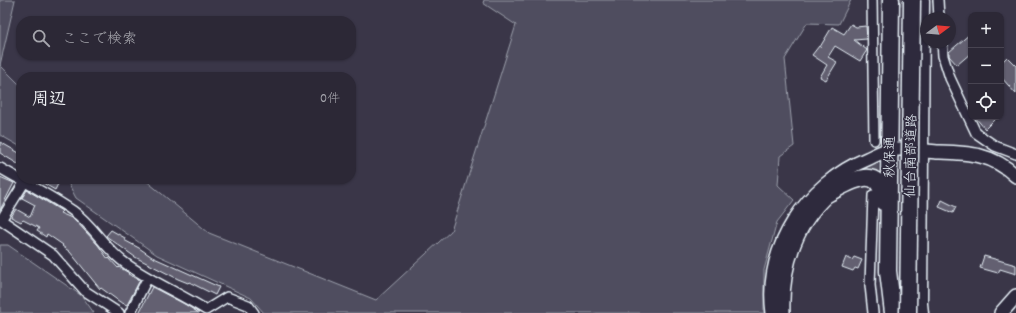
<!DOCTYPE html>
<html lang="ja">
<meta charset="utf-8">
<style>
:root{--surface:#2c2836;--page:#383442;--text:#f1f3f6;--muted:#a6a6ad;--line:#484451}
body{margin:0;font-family:Dekko,"Klee One",sans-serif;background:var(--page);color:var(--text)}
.controls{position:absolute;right:12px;top:12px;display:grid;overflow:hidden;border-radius:8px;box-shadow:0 1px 3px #0004}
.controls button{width:36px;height:36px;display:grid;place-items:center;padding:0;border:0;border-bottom:1px solid var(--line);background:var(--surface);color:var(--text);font:20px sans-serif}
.compass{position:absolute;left:920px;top:12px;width:36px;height:36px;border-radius:50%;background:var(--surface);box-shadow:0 1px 3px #0004;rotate:74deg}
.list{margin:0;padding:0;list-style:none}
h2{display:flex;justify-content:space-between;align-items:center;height:52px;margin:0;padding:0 16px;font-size:17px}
h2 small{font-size:13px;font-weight:400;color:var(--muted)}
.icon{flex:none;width:22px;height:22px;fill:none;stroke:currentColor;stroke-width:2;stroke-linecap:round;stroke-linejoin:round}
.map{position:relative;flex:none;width:1016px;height:313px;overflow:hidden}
.search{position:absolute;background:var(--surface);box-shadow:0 1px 3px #0004;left:16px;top:16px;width:340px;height:44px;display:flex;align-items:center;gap:10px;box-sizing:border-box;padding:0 14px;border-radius:16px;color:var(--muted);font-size:15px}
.panel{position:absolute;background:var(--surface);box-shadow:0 1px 3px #0004;left:16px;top:72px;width:340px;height:112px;border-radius:16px}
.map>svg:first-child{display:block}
.green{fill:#504e5f;stroke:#9ca0ac}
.building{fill:#636171;stroke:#e8f1f8}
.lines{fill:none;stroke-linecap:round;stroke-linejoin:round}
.street-tunnel{stroke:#545262;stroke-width:9;stroke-dasharray:9 4.5;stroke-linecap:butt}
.street-casing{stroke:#e8f1f8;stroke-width:12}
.secondary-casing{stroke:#e8f1f8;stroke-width:16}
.highway-casing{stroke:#e8f1f8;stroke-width:19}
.street{stroke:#2f2a3d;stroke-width:9}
.secondary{stroke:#2f2a3d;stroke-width:13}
.highway{stroke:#2f2a3d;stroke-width:16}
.highway-bridge-casing{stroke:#e8f1f8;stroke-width:19;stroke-linecap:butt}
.highway-bridge{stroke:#2f2a3d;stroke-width:16}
.labels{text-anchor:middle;stroke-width:3;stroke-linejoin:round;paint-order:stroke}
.street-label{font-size:14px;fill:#e8f1f8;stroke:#2f2a3d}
</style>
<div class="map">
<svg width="1016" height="313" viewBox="0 0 1016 313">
<rect width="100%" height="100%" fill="#3a3648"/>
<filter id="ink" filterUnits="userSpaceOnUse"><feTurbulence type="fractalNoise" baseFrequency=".025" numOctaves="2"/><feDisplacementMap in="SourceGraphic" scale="8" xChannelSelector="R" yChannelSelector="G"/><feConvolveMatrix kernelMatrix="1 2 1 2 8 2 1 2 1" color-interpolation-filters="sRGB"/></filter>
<g filter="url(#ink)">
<!-- green -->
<path class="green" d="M0,0H15L0,65L21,86V147L0,135Z
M484,0H851L839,24L807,23L785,59L794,146L780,156L778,185L794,200L777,222L764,270V313H264L251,298L157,255L76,198L66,179H144L209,233L376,300L451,231L516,25L483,3Z
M0,245H8L82,296L94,313H0Z"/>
<!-- building -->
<path class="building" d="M851,24L856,27L866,26L867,39L854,40L867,50L860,61L835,46L828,57L837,62L826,80L820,77L827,65L812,55L819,46L820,47L832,27L844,34Z
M971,33V53L957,65L949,56V52Z
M1007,57L1016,66V94L1001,77V63Z
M975,117H997L985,129Z
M0,142L21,154V166L0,153Z
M0,177L14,183L0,210Z
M36,179H55L59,182L55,190Z
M27,190L62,211L60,213L74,219L98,245L108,259L109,258L118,268L119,267L129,273L128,274L140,280L127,305L120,302L101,288L100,289L70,252L62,246L63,245L47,234L46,237L37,231L39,228L23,220L21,222L11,217L16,209L30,217L35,205L22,198Z
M942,200L956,207L953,213L939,207Z
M111,230L125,238L124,240L139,248L152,257L219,287L215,295L189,282L188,283L178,279L135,257L106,236Z
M984,256L1016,265V274L1000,269L998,273L980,268Z
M846,257L852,260L854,257L862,260L858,269L855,268L853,271L842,267Z
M152,287L183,303L199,313H139Z"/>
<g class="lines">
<!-- street-tunnel -->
<path class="street-tunnel" d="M880,0L933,3
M874,184V140"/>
<defs>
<path id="street" d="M872,0L874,140
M938,0L939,18
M942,42L943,56L950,78L976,133L995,146L1016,154
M0,168C24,182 50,195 73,211C93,225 105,249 125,263C150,281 179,293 206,310L227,297L248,305L254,313
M0,219L53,255L85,291L119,313
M1,220L24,183
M130,313L147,279
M873,313L870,285L873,195"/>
<path id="secondary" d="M773,313C764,247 807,184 867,159C874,156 882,151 889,150C902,147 923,151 937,152C969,153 991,153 1016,176
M783,313C781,265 797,218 836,188
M1001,313L1016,296"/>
<path id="highway" d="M891,0L888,271L893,313
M829,193C850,181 882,162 883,202
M920,313L919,304L921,0"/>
</defs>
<!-- street casing -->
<use href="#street" class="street-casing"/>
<!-- secondary casing -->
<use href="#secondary" class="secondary-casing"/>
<!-- highway casing -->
<use href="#highway" class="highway-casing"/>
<!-- street -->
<use href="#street" class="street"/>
<!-- secondary -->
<use href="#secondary" class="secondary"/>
<!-- highway -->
<use href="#highway" class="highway"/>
<defs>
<path id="highway-bridge" d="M908,313L912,0"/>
</defs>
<!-- highway-bridge casing -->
<use href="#highway-bridge" class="highway-bridge-casing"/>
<!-- highway-bridge -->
<use href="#highway-bridge" class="highway-bridge"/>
</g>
</g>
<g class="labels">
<!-- street labels -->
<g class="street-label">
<text transform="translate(910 156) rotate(-89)" y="5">仙台南部道路</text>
<text transform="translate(889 157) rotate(-89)" y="5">秋保通</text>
</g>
</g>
</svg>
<div class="controls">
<button>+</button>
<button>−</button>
<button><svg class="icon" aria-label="locate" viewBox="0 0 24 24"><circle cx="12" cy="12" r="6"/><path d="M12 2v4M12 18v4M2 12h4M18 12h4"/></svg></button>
</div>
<svg class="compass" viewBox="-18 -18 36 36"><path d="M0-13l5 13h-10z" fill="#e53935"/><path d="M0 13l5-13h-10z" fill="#a6a6ad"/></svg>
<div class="search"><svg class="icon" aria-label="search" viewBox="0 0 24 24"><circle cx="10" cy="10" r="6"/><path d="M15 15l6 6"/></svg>ここで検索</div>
<section class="panel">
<h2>周辺<small>0件</small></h2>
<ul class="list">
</ul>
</section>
</div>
